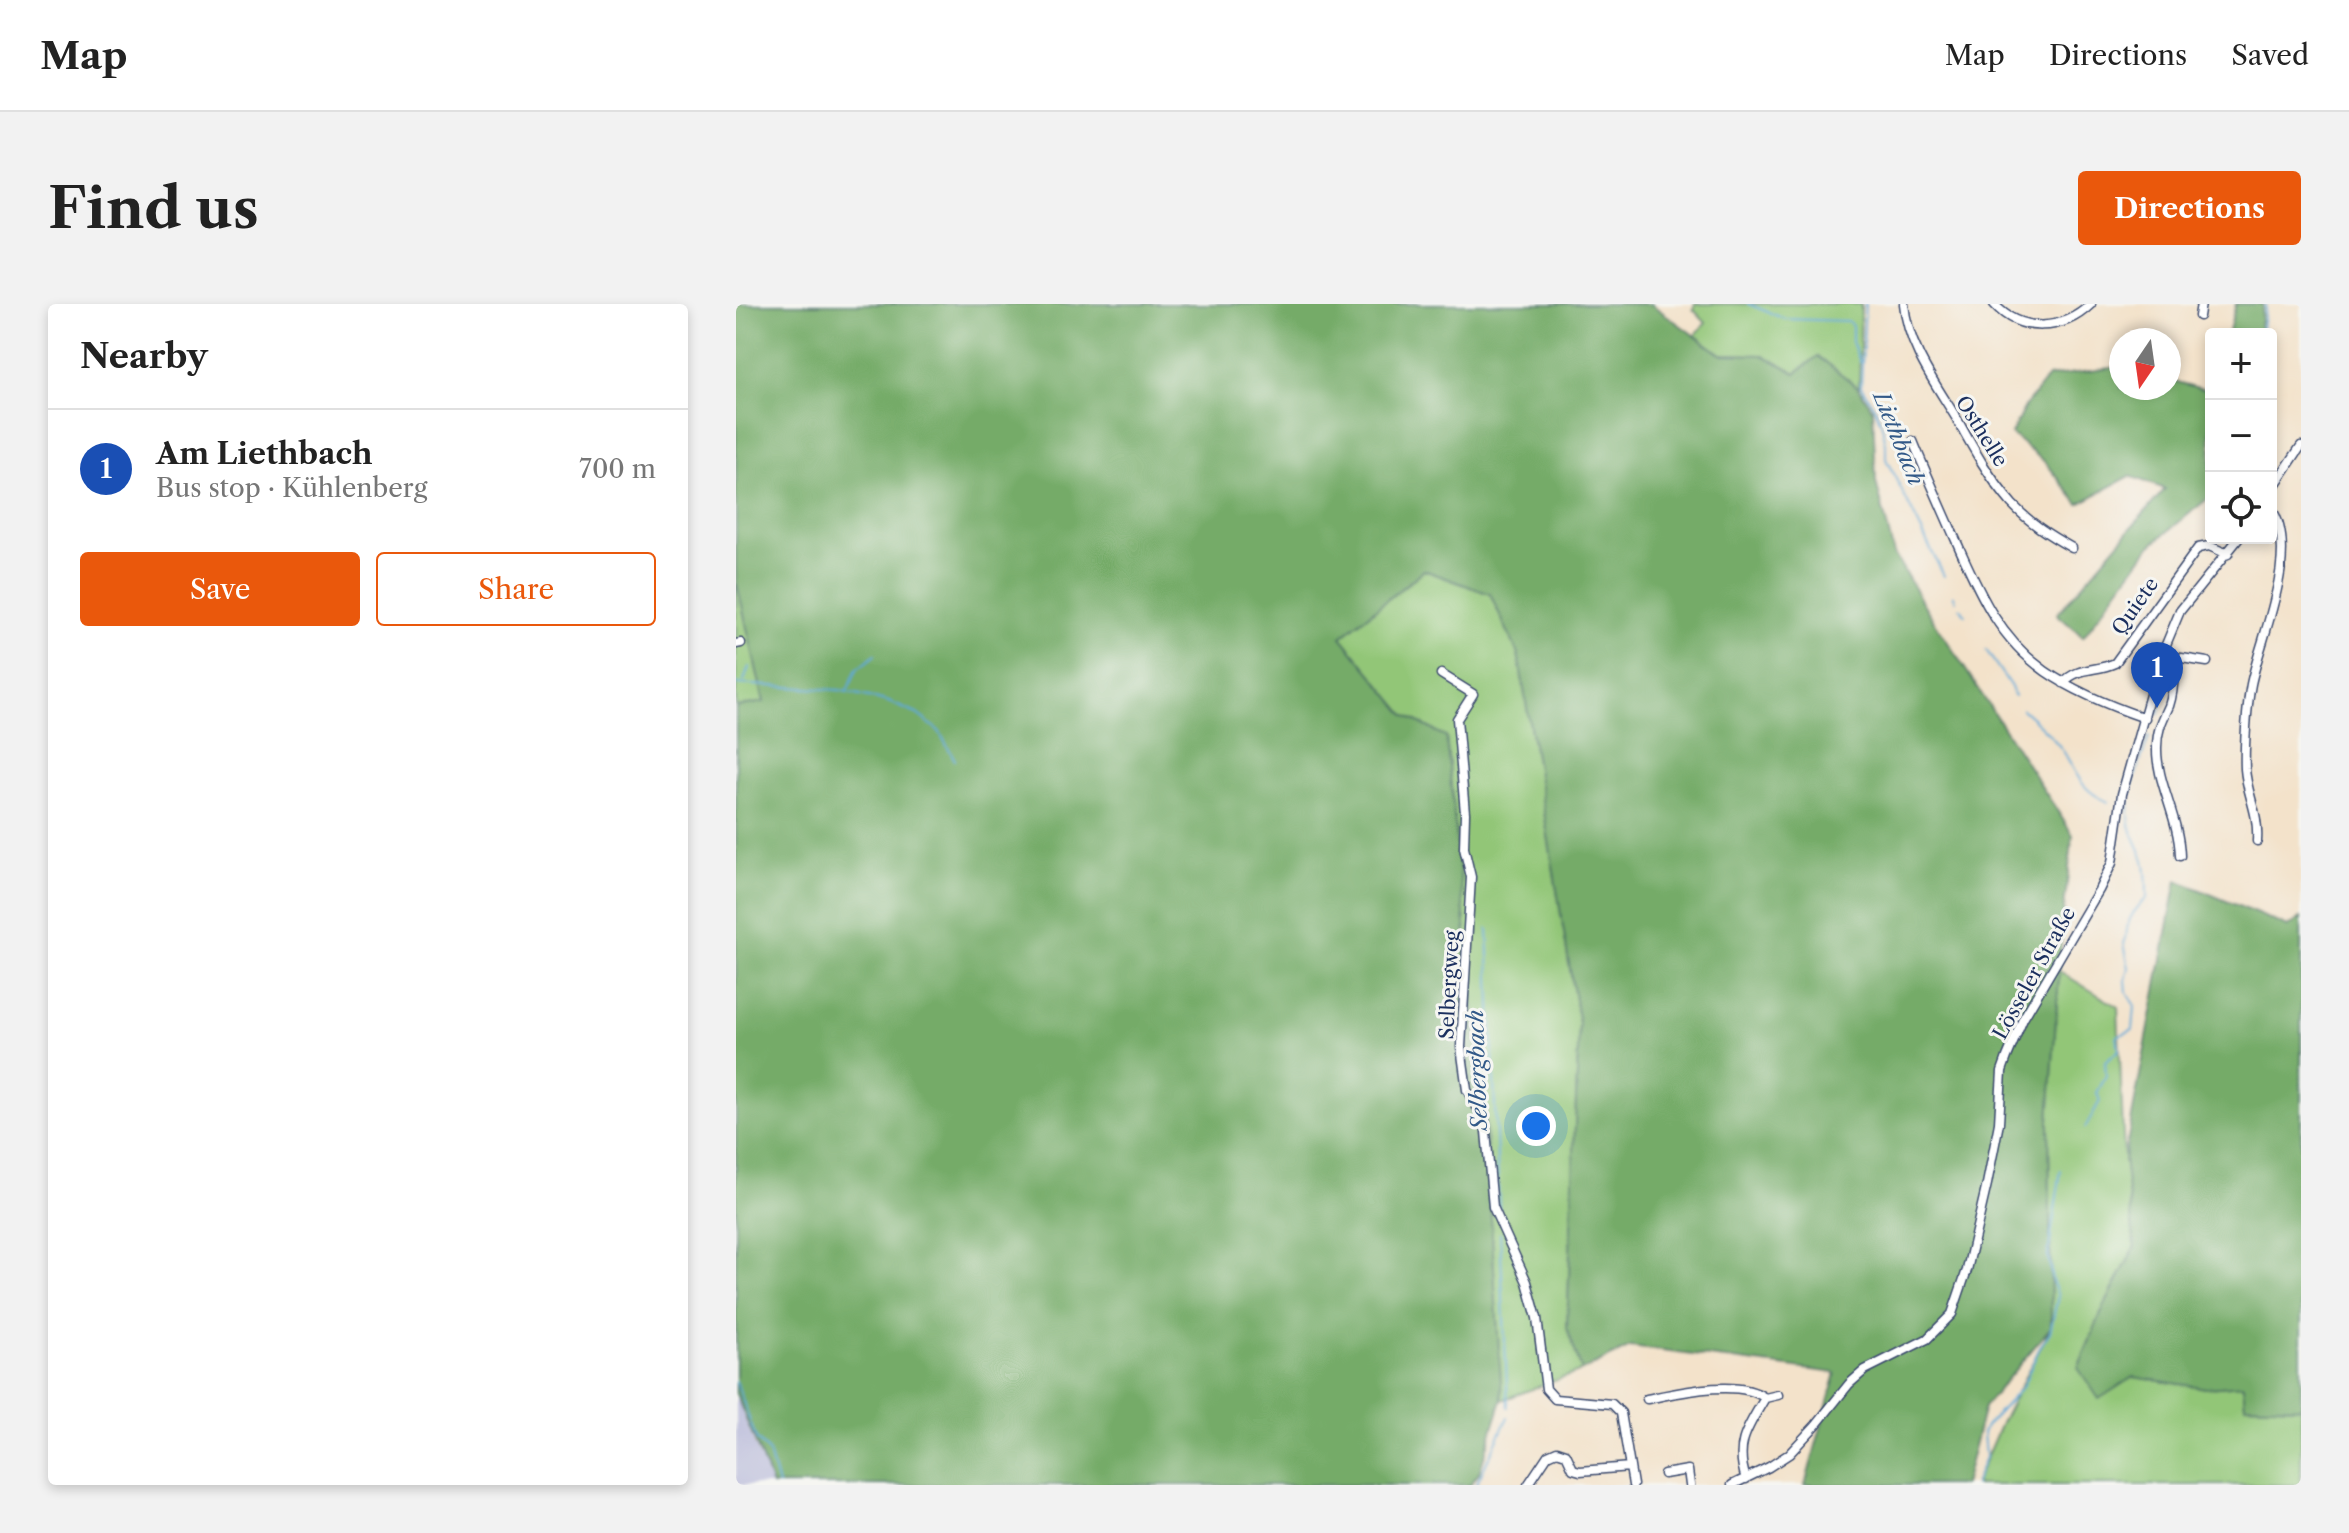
<!DOCTYPE html>
<meta charset="utf-8">
<style>
:root{--surface:#fff;--page:#f2f2f2;--text:#222;--muted:#767676;--line:#e0e0e0;--accent:#ea580c}
body{margin:0;font-family:"Libre Caslon Text",serif;background:var(--page);color:var(--text)}
.controls{position:absolute;right:24px;top:24px;display:grid;overflow:hidden;border-radius:8px;box-shadow:0 4px 12px #0003}
.controls button{width:72px;height:72px;display:grid;place-items:center;padding:0;border:0;border-bottom:2px solid var(--line);background:var(--surface);color:var(--text);font:40px sans-serif}
.compass{position:absolute;left:1373px;top:24px;width:72px;height:72px;border-radius:50%;background:var(--surface);box-shadow:0 4px 12px #0003;rotate:193deg}
.you{position:absolute;left:800px;top:822px;width:28px;height:28px;margin:-20px;border:6px solid #fff;border-radius:50%;background:#1a73e8;box-shadow:0 0 0 12px #1a73e833}
.badge{display:grid;place-items:center;width:52px;height:52px;border-radius:50%;background:var(--accent);color:#fff;font-size:26px;font-weight:700}
.pin{position:absolute;translate:-50% -66px;filter:drop-shadow(0 2px 4px #0008)}
.pin::after{content:'';position:absolute;top:42px;width:28px;height:24px;background:inherit;clip-path:polygon(0 0,100% 0,50% 100%)}
.list{margin:0;padding:0;list-style:none}
h2{display:flex;justify-content:space-between;align-items:center;height:104px;margin:0;padding:0 32px;font-size:34px}
h2 small{font-size:26px;font-weight:400;color:var(--muted)}
.list li{display:grid;grid-template-columns:52px 1fr auto;gap:24px;align-items:center;box-sizing:border-box;height:120px;padding:0 32px;border-top:2px solid var(--line)}
.list b{display:block;font-size:30px;white-space:nowrap}
.list p{margin:0;font-size:26px;white-space:nowrap;color:var(--muted)}
.list em{font-size:26px;font-style:normal;color:var(--muted)}
.actions{display:flex;gap:16px;padding:24px 32px}
.actions a{flex:1;padding:18px 0;border:2px solid var(--accent);border-radius:8px;text-align:center;font-size:28px;color:var(--accent)}
.actions .main{background:var(--accent);color:#fff}
.icon{flex:none;width:44px;height:44px;fill:none;stroke:currentColor;stroke-width:2;stroke-linecap:round;stroke-linejoin:round}
.map{position:relative;flex:none;width:1565px;height:1181px;overflow:hidden;border-radius:8px}
header{display:flex;align-items:center;gap:48px;box-sizing:border-box;height:112px;padding:0 40px;background:var(--surface);border-bottom:2px solid var(--line)}
header strong{font-size:38px}
nav{display:flex;gap:44px;margin-inline-start:auto;font-size:28px}
.intro{display:flex;align-items:center;justify-content:space-between;box-sizing:border-box;height:192px;padding:0 48px}
h1{margin:0;font-size:56px}
.button{padding:20px 36px;border-radius:8px;background:var(--accent);color:#fff;font-size:28px;font-weight:700}
main{display:flex;gap:48px;padding:0 48px}
aside{flex:1;background:var(--surface);border-radius:8px;box-shadow:0 4px 12px #0003}
.map>svg:first-child{display:block}
.industrial{fill:#c1c2dd}
.green{fill:#92c677;stroke:#567a6a;stroke-width:2}
.forest{fill:#75ab68;stroke:#486d63;stroke-width:2}
.lines{fill:none;stroke-linecap:round;stroke-linejoin:round}
.stream{stroke:#5ea8d6;stroke-width:2}
.street-casing{stroke:#3b4a6e;stroke-width:11}
.street{stroke:#fff;stroke-width:8}
.labels{text-anchor:middle;stroke-width:6;stroke-linejoin:round;paint-order:stroke}
.street-label{font-size:20px;fill:#1b2f5e;stroke:#f6f6f2}
.water-label{font-size:22px;font-style:italic;fill:#325988;stroke:#f6f6f2}
</style>
<header>
<strong>Map</strong>
<nav><a>Map</a><a>Directions</a><a>Saved</a></nav>
</header>
<div class="intro"><h1>Find us</h1><a class="button">Directions</a></div>
<main>
<aside>
<h2>Nearby<small></small></h2>
<ul class="list">
<li><span class="badge" style="background:#1a4fb4">1</span><div><b>Am Liethbach</b><p>Bus stop · Kühlenberg</p></div><em>700 m</em></li>
</ul>
<div class="actions"><a class="main">Save</a><a>Share</a></div>
</aside>
<div class="map">
<svg width="1565" height="1181" viewBox="0 0 1565 1181">
<rect width="100%" height="100%" fill="#f6f6f2"/>
<filter id="ink" filterUnits="userSpaceOnUse"><feTurbulence type="fractalNoise" baseFrequency=".0125" numOctaves="2"/><feDisplacementMap in="SourceGraphic" scale="16" xChannelSelector="R" yChannelSelector="G"/><feConvolveMatrix kernelMatrix="1 2 1 2 8 2 1 2 1" color-interpolation-filters="sRGB"/></filter>
<filter id="wash" filterUnits="userSpaceOnUse"><feTurbulence type="fractalNoise" baseFrequency=".006" numOctaves="4" result="noise"/><feDisplacementMap in="SourceGraphic" scale="32" xChannelSelector="R" yChannelSelector="G"/><feGaussianBlur stdDeviation="1.8" result="paint"/><feColorMatrix in="noise" values="0 0 0 0 0 0 0 0 0 0 0 0 0 0 0 0 0 1.4 0 .05"/><feComposite in="paint" operator="in"/></filter>
<g filter="url(#wash)">
<rect width="100%" height="100%" fill="#f3e2ca"/>
<!-- industrial -->
<path class="industrial" d="M0,1089L18,1139L36,1181H0Z"/>
<!-- green -->
<path class="green" d="M959,0H1125L1123,84L1082,52L1060,69L1027,51L985,50L959,31L970,19L957,5Z
M688,266L754,290L782,349L843,720L831,1024L846,1067L766,1096L749,817L710,433L669,411L605,333Z
M0,275L28,398L0,403Z
M1323,667L1382,703L1388,855L1399,943L1368,1003L1342,1064L1470,1084L1507,1081L1509,1101L1565,1103V1181H1238L1266,1117L1315,1023L1313,817Z"/>
<!-- forest -->
<path class="forest" d="M0,0H915L984,50L1027,51L1060,69L1082,52L1123,84L1137,106L1140,178L1158,250L1191,306L1337,531L1327,612L1313,817L1315,1023L1248,1103L1228,1181H1069L1100,1069L894,1043L846,1067L831,1024L843,720L782,349L754,290L688,266L605,333L669,411L710,433L749,817L766,1096L743,1169L734,1181H36L0,1089V403L28,398L0,275Z
M1500,0H1527L1523,30H1492Z
M1382,63H1385V84H1433V76L1475,87V192L1415,241L1347,333L1321,310L1429,185L1394,172L1343,200L1310,159L1275,130L1289,102L1312,73Z
M1441,576L1552,623L1565,614V1103L1509,1101L1507,1081L1470,1084L1397,1073L1363,1095L1342,1064L1368,1003L1399,943L1388,855Z"/>
<g class="lines">
<!-- stream -->
<path class="stream" d="M1012,0L1049,15L1112,17L1116,22V38L1124,58
M1129,0L1125,82L1140,106L1146,122L1150,140V155L1208,272
M1525,30L1530,0
M1217,291L1220,296
M1224,303L1229,311
M1250,346L1275,383L1278,392
M8,377L13,363
M0,380L103,386L150,397L181,410L203,427L219,456
M111,387L121,365L139,351
M1286,405C1300,418 1316,431 1327,447C1342,470 1344,487 1373,498
M1423,410L1426,399
M752,625L763,905
M1349,824L1364,797L1361,789L1370,772L1369,758L1383,746L1381,732L1397,726L1399,702L1391,689L1390,676L1393,664L1388,639C1393,631 1389,627 1392,620C1395,610 1403,601 1411,594C1411,582 1411,568 1408,556C1404,544 1396,532 1394,520C1389,492 1404,458 1413,433
M764,929L772,1103
M0,1077L20,1135L33,1149L42,1181
M740,1181L772,1113
M1238,1181L1249,1153L1247,1129L1250,1122L1286,1083L1304,1043L1314,1028L1322,992L1316,976L1312,951L1325,866"/>
</g>
</g>
<g filter="url(#ink)">
<g class="lines">
<defs>
<path id="street" d="M1168,0C1172,44 1200,80 1222,117C1238,146 1254,175 1276,200C1294,219 1313,231 1336,244
M1258,0C1285,30 1327,27 1355,0
M1463,12L1465,0
M1177,137C1190,169 1204,200 1218,232C1242,285 1260,332 1309,367C1339,388 1374,402 1409,414
M1535,187L1565,142
M0,340L5,339
M1424,355L1437,358C1438,372 1437,390 1433,402C1426,417 1421,426 1421,443C1420,478 1443,513 1444,552
M1433,356L1439,353L1471,358
M705,370L737,390L721,415L729,509L728,544L735,573L725,743L731,786L749,817L757,903L791,978L801,1014L810,1085L819,1095L876,1100L885,1109L897,1181
M1327,379C1342,362 1360,368 1379,359L1462,244L1473,242L1492,250
M1521,537C1523,508 1511,491 1509,465C1508,444 1511,400 1515,380C1525,331 1565,248 1535,204
M911,1095C941,1089 1004,1074 1029,1094
M928,1170L952,1166L954,1181
M1010,1175C998,1140 1012,1123 1029,1094L1042,1091
M792,1181L812,1151L821,1147L830,1150L837,1165L844,1167L894,1163
M996,1181L1033,1163L1053,1150L1080,1121L1113,1080L1129,1066L1191,1035L1216,1010L1231,966L1251,880L1263,819L1266,767L1271,753L1287,715L1363,586L1376,559L1386,490L1424,355L1444,307L1503,234"/>
</defs>
<!-- street casing -->
<use href="#street" class="street-casing"/>
<!-- street -->
<use href="#street" class="street"/>
</g>
</g>
<g class="labels">
<!-- street labels -->
<g class="street-label">
<text transform="translate(1246 127) rotate(58)" y="7">Osthelle</text>
<text transform="translate(1399 302) rotate(-55)" y="7">Quiete</text>
<text transform="translate(1298 669) rotate(-61)" y="7">Lösseler Straße</text>
<text transform="translate(713 681) rotate(-87)" y="7">Selbergweg</text>
</g>
<!-- water labels -->
<g class="water-label">
<text transform="translate(1163 134) rotate(68)" y="8">Liethbach</text>
<text transform="translate(741 766) rotate(-92)" y="8">Selbergbach</text>
</g>
</g>
</svg>
<div class="controls">
<button>+</button>
<button>−</button>
<button><svg class="icon" aria-label="locate" viewBox="0 0 24 24"><circle cx="12" cy="12" r="6"/><path d="M12 2v4M12 18v4M2 12h4M18 12h4"/></svg></button>
</div>
<svg class="compass" viewBox="-18 -18 36 36"><path d="M0-13l5 13h-10z" fill="#e53935"/><path d="M0 13l5-13h-10z" fill="#767676"/></svg>
<div class="you"></div>
<div class="pin badge" style="left:1421px;top:404px;background:#1a4fb4">1</div>
</div>
</main>
